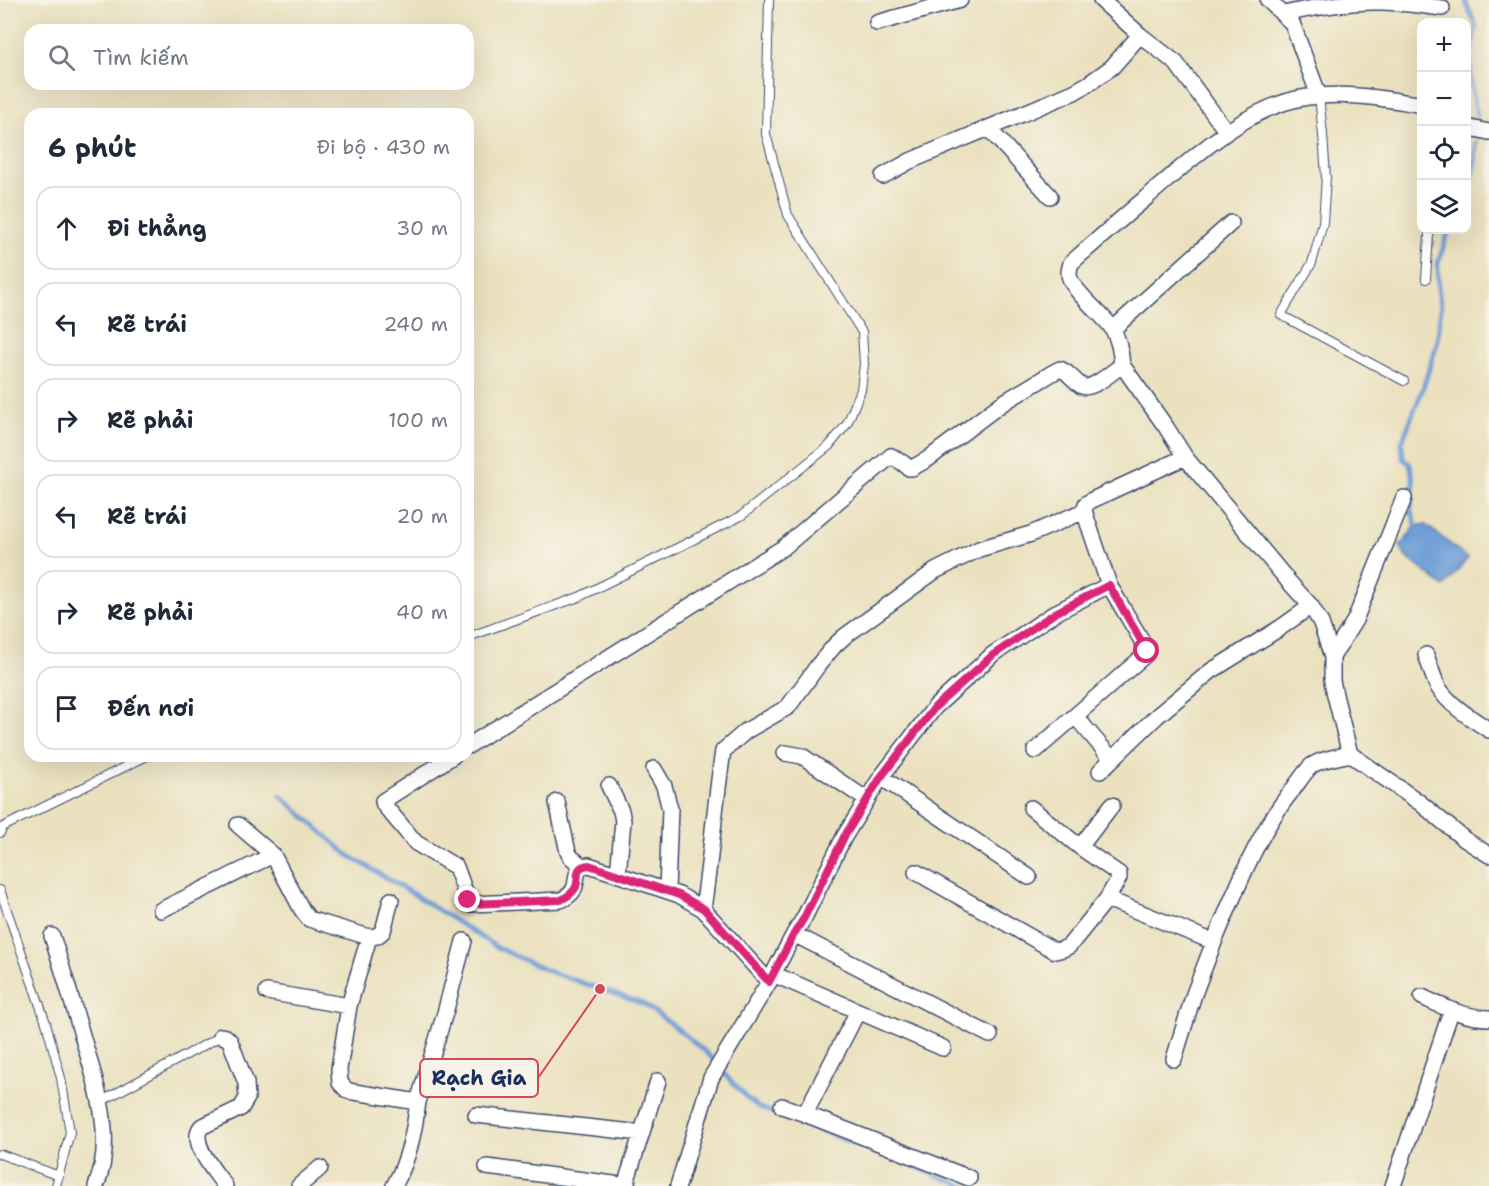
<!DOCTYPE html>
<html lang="vi">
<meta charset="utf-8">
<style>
:root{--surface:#fff;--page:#f6f6f7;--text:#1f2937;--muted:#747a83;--line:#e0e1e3}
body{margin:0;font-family:"Shantell Sans",sans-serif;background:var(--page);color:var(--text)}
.controls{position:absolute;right:18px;top:18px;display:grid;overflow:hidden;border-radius:12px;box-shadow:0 6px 24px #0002}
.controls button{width:54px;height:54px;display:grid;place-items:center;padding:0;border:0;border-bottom:2px solid var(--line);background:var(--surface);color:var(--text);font:30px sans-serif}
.stop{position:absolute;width:18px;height:18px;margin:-14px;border:4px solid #db2777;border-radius:50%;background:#fff}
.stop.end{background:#db2777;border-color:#fff;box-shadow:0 2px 6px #0008}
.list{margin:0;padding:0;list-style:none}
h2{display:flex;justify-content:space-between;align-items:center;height:78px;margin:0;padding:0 24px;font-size:26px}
h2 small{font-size:20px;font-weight:400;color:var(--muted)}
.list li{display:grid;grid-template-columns:39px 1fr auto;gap:18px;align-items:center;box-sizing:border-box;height:84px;margin:0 12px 12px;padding:0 12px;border:2px solid var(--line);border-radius:18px}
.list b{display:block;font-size:22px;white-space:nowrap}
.list em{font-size:20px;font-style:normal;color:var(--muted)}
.icon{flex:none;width:33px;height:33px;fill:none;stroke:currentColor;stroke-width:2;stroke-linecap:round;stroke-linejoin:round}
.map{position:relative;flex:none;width:1489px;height:1186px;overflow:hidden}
.search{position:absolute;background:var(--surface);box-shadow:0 6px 24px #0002;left:24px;top:24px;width:450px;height:66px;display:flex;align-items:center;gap:15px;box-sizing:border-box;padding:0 21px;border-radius:18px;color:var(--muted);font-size:22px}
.panel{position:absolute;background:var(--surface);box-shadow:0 6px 24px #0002;left:24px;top:108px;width:450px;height:654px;border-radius:18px}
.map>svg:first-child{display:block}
.water{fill:#6d9ed7;stroke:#44669a;stroke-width:1.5}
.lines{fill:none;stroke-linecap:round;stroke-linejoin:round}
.stream{stroke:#6d9ed7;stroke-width:4.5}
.lane-casing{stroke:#3a4a6d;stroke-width:10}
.street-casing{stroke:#3a4a6d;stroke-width:18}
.lane{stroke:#fff;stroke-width:8}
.street{stroke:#fff;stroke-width:15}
.route{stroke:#db2777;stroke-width:8}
.leader{fill:none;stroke:#d1495b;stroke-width:2}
.callout-dot{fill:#d1495b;stroke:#f7f3e8;stroke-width:2}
.callout{fill:#f7f3e8;stroke:#d1495b;stroke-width:2}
.callout-label{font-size:20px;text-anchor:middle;font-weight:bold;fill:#1b2f5e}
</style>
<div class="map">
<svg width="1489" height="1186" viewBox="0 0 1489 1186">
<rect width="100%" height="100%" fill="#f7f3e8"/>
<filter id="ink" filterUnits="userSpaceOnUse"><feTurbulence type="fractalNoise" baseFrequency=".0167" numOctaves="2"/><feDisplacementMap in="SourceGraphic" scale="12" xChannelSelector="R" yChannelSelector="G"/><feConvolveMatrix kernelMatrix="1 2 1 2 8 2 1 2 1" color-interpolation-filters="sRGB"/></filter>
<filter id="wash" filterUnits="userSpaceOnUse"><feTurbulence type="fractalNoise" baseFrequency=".008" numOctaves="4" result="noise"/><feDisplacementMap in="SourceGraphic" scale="24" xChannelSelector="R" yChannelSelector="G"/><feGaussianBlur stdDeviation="1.35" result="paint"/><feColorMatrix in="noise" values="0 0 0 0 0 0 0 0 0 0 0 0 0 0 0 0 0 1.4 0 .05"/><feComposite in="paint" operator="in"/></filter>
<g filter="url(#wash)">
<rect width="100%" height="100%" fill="#ebe1bf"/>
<!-- water -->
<path class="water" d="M1425,524L1468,558L1444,587L1405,556L1400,546L1416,526Z"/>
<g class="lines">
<!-- stream -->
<path class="stream" d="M1465,0L1476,26L1470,56L1471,83L1477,116
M1466,188C1476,176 1476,157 1476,142
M1416,526L1411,508L1414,484L1410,464L1403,459L1402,442L1423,388L1437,344L1441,307L1438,290V263L1449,230
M280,795L348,855L410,892L498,948L548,971L644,1004L674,1026L707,1053L728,1078L748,1099L758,1107L964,1186"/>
</g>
</g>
<g filter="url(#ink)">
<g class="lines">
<defs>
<path id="lane" d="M1319,96L1323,135L1326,177L1323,223L1312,263L1281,315L1404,381
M1426,279L1429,235L1431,230
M468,637L579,597L741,516L829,446L847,424L861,390L864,364L862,332L788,215L766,134L769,0
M0,833L3,827L147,756
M0,890L46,1023L61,1078L70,1132L56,1186
M100,1102L221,1036
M0,1154L59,1176"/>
<path id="street" d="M1101,0L1140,35L1176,63L1227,132
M1268,0L1292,23L1319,96
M1284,14C1315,7 1349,1 1381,2C1401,2 1422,6 1442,8
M877,23L960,0
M1422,106L1417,104C1381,98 1345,92 1308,97C1247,105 1192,159 1147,197C1121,219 1096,241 1071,263C1070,267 1069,270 1069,273C1068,288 1103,314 1112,328C1119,339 1121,352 1122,365L1166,427L1185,457L1289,582L1311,606L1321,623L1332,657V681L1336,699L1350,754L1419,802L1464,839L1489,855
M1466,127L1489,132
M988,128L1050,196
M883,176L910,161L1074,92L1088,84L1112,67L1140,35
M1113,329L1231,223
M1426,655C1430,665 1433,678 1438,687C1450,706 1471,718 1489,730
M1332,657L1355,620L1404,498
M1075,716L1112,759
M468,746L784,547L891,456L903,463L909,468H912L928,459L1001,404L1054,372L1060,369C1069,372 1073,380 1080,385C1090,393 1113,371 1122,365
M1035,751L1146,654L1147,651L1145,646L1109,585
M785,753L802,756L867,800
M453,756L383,801L384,805L416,843L456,867L468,900L471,904L561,900C584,889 570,878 582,866
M654,769L664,786L670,809L667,891
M1100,771L1157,716L1211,671L1280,628L1311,606
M881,777L1029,877
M609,786L621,811L623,821L618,874
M557,802L568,852L571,857L582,866L589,865L679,895L703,909
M1031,808L1080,847L1119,874V878L1107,899
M238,825L273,855L302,910L309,919L369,937L377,936L383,931L391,900
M1080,847L1112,805
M916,872L1055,951L1063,949L1069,946L1107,899L1214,942C1237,889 1257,833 1294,788C1299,781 1305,772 1311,766C1320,759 1339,757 1350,754
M161,910L273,855
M794,934L990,1035
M52,936C62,967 71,998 80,1028C94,1078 117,1135 96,1186
M369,937L349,1006L339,1069L340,1083L348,1091L418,1102C414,1132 409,1159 394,1186
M773,974L943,1048
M769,982L703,909C711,856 715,804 723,751L746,731L788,707L819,664L835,645L845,636L935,571L979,549L1031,534L1084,511
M267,992L349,1006
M1422,997C1444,1007 1465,1018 1489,1018
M221,1036L226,1037L230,1041L246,1083L247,1098L241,1108L201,1127C189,1143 216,1173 225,1186
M1174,1059L1194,994L1214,942
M418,1102L445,1013L464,941
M782,1106L805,1114L969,1178
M805,1114L858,1011
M476,1115L642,1133
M487,1167L628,1186
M299,1186L320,1168
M625,1186L658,1081
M678,1186L711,1078L769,982L794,934L804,918L844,837L881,777L935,707L992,655L1055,613L1109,585L1084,511L1086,504L1092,500L1185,457
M1393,1186L1451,1011"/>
</defs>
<!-- lane casing -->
<use href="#lane" class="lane-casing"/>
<!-- street casing -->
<use href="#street" class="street-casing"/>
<!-- lane -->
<use href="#lane" class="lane"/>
<!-- street -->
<use href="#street" class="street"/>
</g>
</g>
<g class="lines" filter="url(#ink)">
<!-- route -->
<path class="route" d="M468,900L471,904L561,900C567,897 573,893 576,887C580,876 573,867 589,865L679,895L704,909L769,982L794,934L804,918L844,837L881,777L935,707L993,655L1055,613L1109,585L1147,651"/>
</g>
<!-- callouts -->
<path class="leader" d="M600 989L538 1078"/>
<circle class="callout-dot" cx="600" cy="989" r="6"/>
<rect class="callout" x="420" y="1059" width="118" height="38" rx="6"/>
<g class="callout-label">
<text x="479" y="1085">Rạch Gia</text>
</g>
</svg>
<div class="controls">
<button>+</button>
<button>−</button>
<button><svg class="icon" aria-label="locate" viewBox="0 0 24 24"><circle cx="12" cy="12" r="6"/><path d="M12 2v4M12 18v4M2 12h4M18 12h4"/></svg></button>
<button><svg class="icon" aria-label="layers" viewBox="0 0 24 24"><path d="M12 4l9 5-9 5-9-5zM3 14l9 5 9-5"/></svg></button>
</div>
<div class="stop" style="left:1147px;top:651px"></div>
<div class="stop end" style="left:468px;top:900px"></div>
<div class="search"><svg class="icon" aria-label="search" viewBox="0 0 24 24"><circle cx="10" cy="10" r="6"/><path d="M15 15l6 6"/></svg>Tìm kiếm</div>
<section class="panel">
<h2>6 phút<small>Đi bộ · 430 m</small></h2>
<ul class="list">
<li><svg class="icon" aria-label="ahead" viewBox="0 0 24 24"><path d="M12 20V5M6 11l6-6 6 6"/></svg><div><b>Đi thẳng</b></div><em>30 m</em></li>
<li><svg class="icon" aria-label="left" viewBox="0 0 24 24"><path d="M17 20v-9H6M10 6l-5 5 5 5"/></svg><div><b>Rẽ trái</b></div><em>240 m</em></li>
<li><svg class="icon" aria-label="right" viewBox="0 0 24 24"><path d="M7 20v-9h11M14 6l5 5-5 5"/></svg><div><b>Rẽ phải</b></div><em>100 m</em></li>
<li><svg class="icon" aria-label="left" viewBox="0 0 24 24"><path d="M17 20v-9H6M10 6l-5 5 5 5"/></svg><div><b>Rẽ trái</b></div><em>20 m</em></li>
<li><svg class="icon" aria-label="right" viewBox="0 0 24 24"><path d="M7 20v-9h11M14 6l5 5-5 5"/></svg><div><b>Rẽ phải</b></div><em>40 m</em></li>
<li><svg class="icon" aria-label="arrive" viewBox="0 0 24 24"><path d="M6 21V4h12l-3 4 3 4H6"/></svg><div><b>Đến nơi</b></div></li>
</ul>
</section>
</div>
